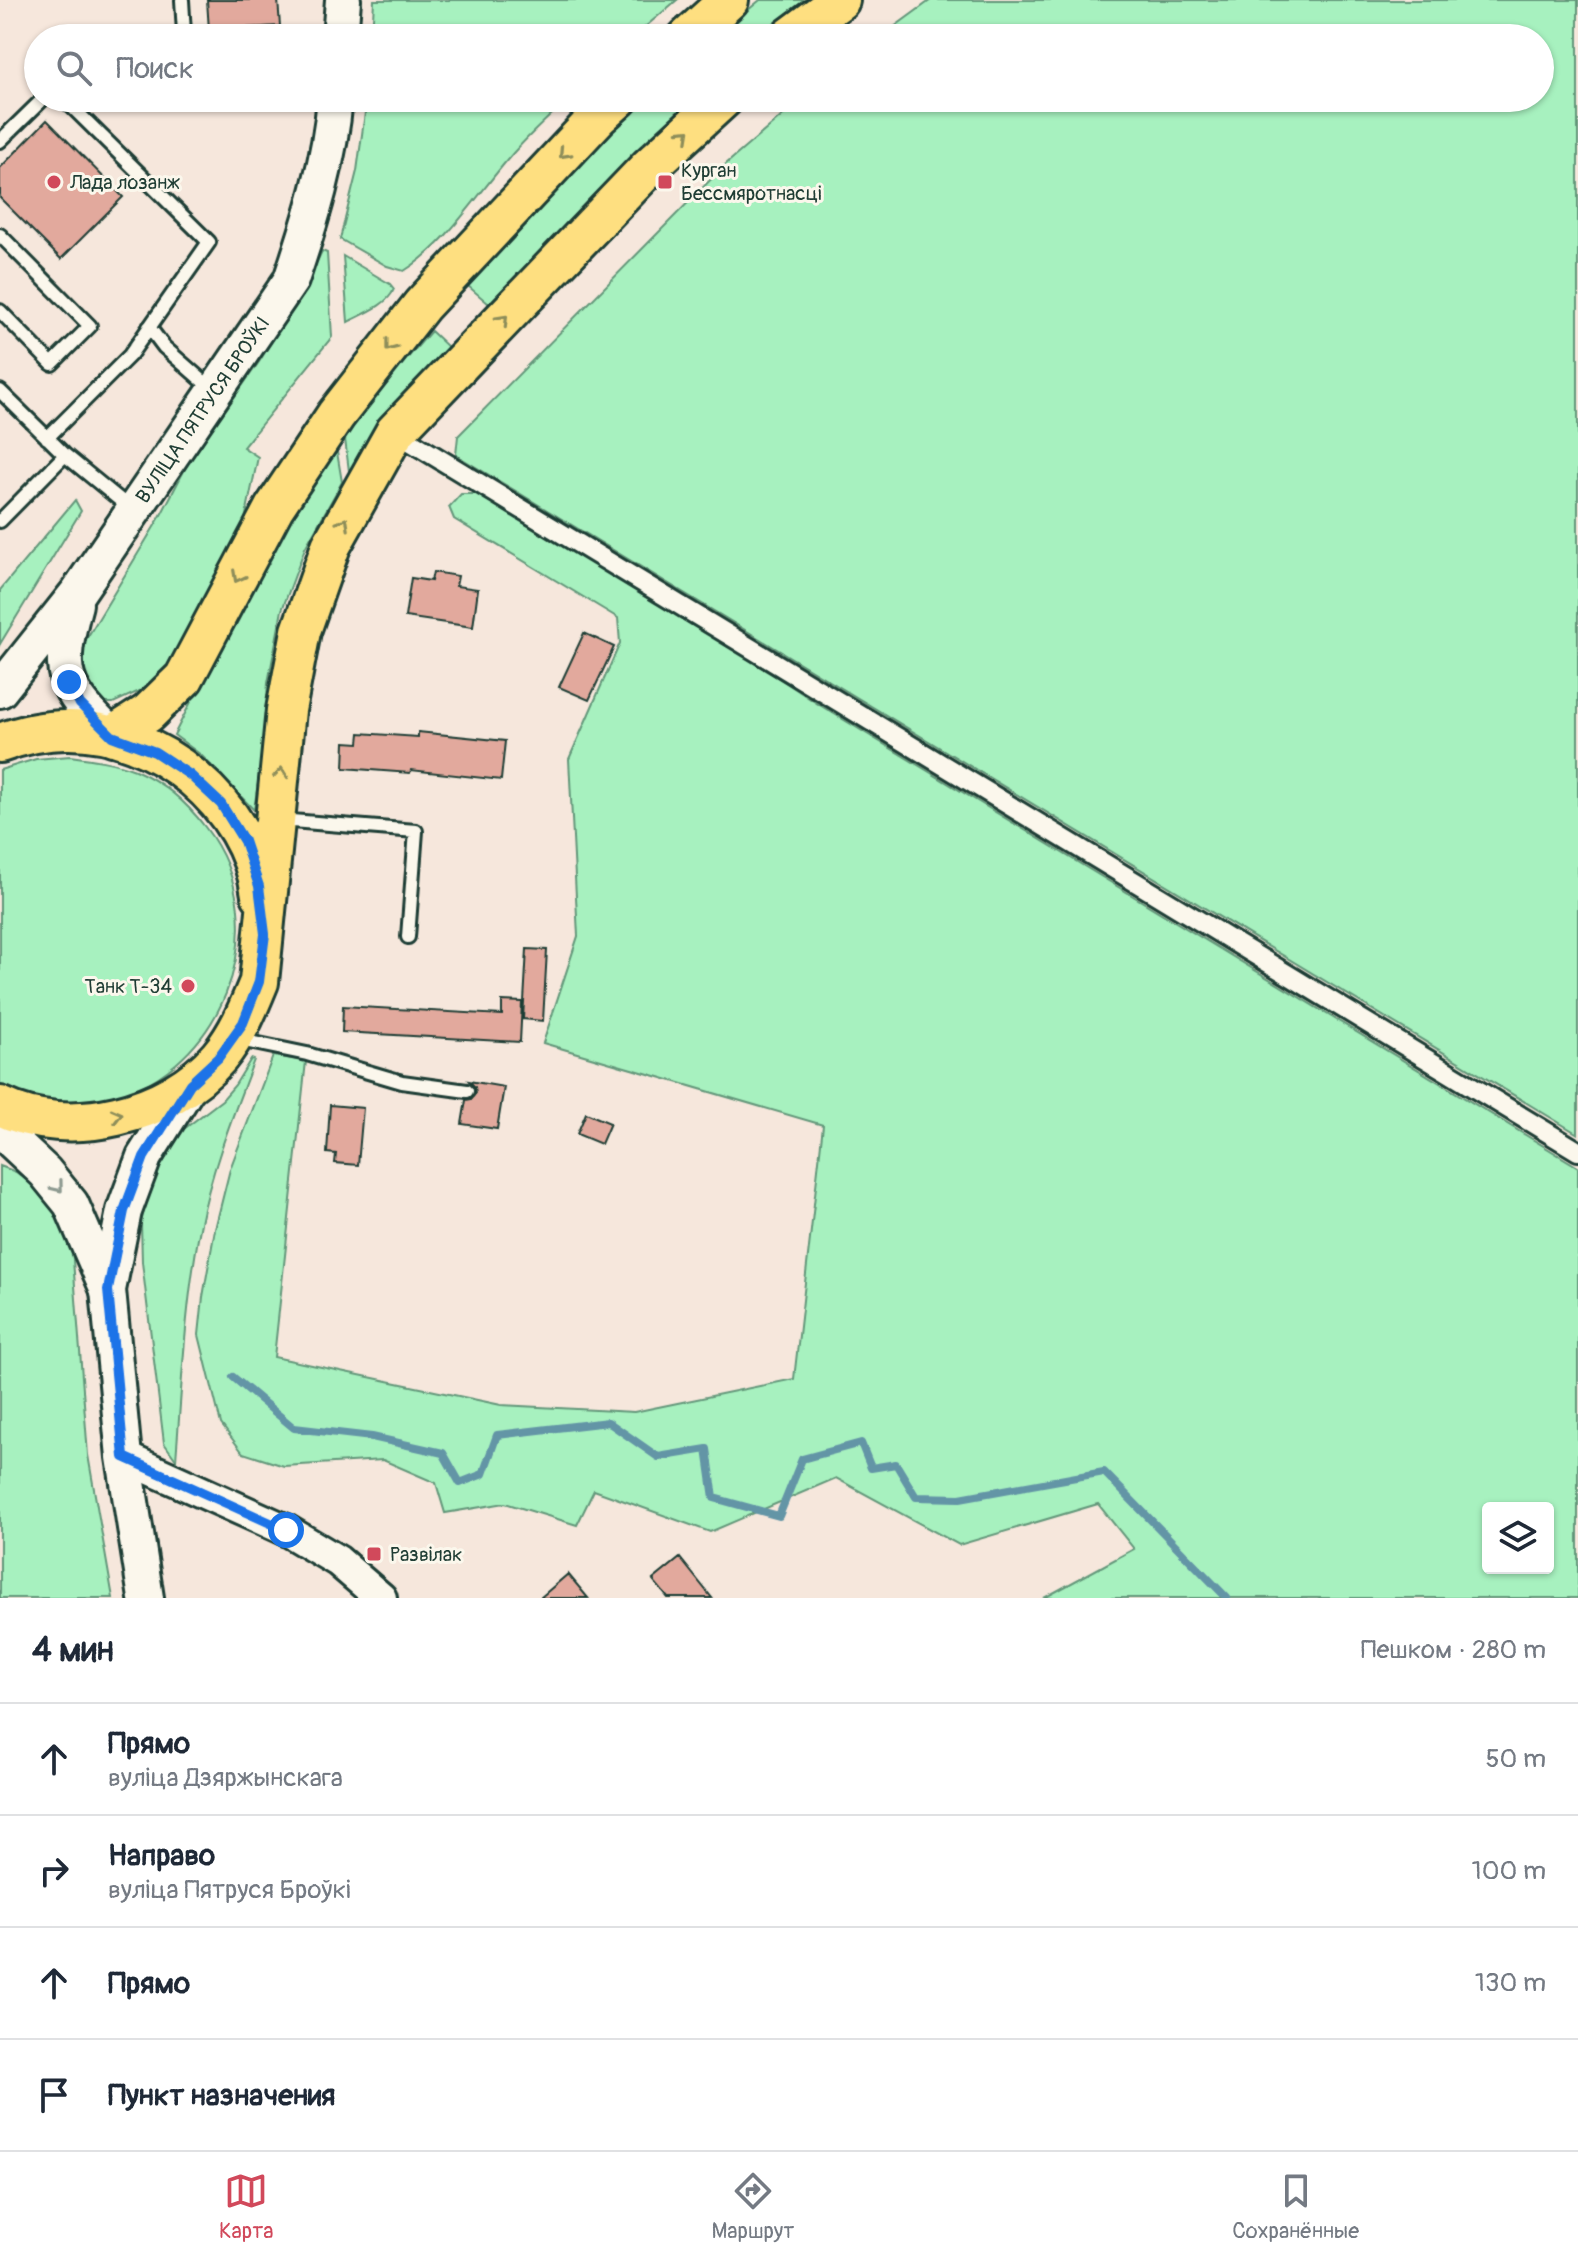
<!DOCTYPE html>
<html lang="ru">
<meta charset="utf-8">
<style>
:root{--surface:#fff;--page:#f6f6f7;--text:#1f2937;--muted:#747a83;--line:#e0e1e3;--accent:#d1495b}
body{margin:0;font-family:Pangolin,sans-serif;background:var(--page);color:var(--text)}
.controls{position:absolute;right:24px;bottom:24px;display:grid;overflow:hidden;border-radius:8px;box-shadow:0 2px 6px #0004}
.controls button{width:72px;height:72px;display:grid;place-items:center;padding:0;border:0;border-bottom:2px solid var(--line);background:var(--surface);color:var(--text);font:40px sans-serif}
.stop{position:absolute;width:24px;height:24px;margin:-18px;border:6px solid #1a73e8;border-radius:50%;background:#fff}
.stop.end{background:#1a73e8;border-color:#fff;box-shadow:0 2px 8px #0008}
.list{margin:0;padding:0;list-style:none}
h2{display:flex;justify-content:space-between;align-items:center;height:104px;margin:0;padding:0 32px;font-size:34px}
h2 small{font-size:26px;font-weight:400;color:var(--muted)}
.list li{display:grid;grid-template-columns:52px 1fr auto;gap:24px;align-items:center;box-sizing:border-box;height:112px;padding:0 32px;border-top:2px solid var(--line)}
.list b{display:block;font-size:30px;white-space:nowrap}
.list p{margin:0;font-size:26px;white-space:nowrap;color:var(--muted)}
.list em{font-size:26px;font-style:normal;color:var(--muted)}
.icon{flex:none;width:44px;height:44px;fill:none;stroke:currentColor;stroke-width:2;stroke-linecap:round;stroke-linejoin:round}
.map{position:relative;flex:none;width:1578px;height:1598px;overflow:hidden}
.search{position:absolute;background:var(--surface);box-shadow:0 2px 6px #0004;left:24px;right:24px;top:24px;height:88px;display:flex;align-items:center;gap:20px;box-sizing:border-box;padding:0 28px;border-radius:44px;color:var(--muted);font-size:30px}
.sheet{height:552px;background:var(--surface)}
nav{display:flex;justify-content:space-around;align-items:center;box-sizing:border-box;height:112px;border-top:2px solid var(--line);background:var(--surface);font-size:22px;color:var(--muted)}
nav a{display:grid;justify-items:center;gap:4px}
nav .on{color:var(--accent)}
.map>svg:first-child{display:block}
.green{fill:#a7f1bf;stroke:#63977a;stroke-width:2;fill-rule:evenodd}
.lines{fill:none;stroke-linecap:round;stroke-linejoin:round}
.stream{stroke:#6395a6;stroke-width:8}
.building{fill:#e2a99d;stroke:#1f3d34;stroke-width:2}
.service-casing{stroke:#1f3d34;stroke-width:18}
.pedestrian-casing{stroke:#1f3d34;stroke-width:24}
.tertiary-casing{stroke:#1f3d34;stroke-width:36}
.secondary-casing{stroke:#1f3d34;stroke-width:40}
.primary-casing{stroke:#1f3d34;stroke-width:44}
.service{stroke:#fbf7ec;stroke-width:12}
.pedestrian{stroke:#fbf7ec;stroke-width:18}
.tertiary{stroke:#fbf7ec;stroke-width:30}
.secondary{stroke:#fbf7ec;stroke-width:34}
.primary{stroke:#fedf80;stroke-width:38}
.oneway{stroke:#8e8e5a}
.oneway2{stroke:#8d9a90}
.route{stroke:#1a73e8;stroke-width:10}
.poi-dot{fill:#d1495b;stroke:#fbf7ec;stroke-width:3}
.labels{text-anchor:middle;stroke-width:6;stroke-linejoin:round;paint-order:stroke}
.poi-label{font-size:20px;fill:#1f3d34;stroke:#fbf7ec;text-anchor:start}
.street-label{font-size:20px;fill:#1f3d34;stroke:#fbf7ec}
</style>
<div class="map">
<svg width="1578" height="1598" viewBox="0 0 1578 1598">
<rect width="100%" height="100%" fill="#f6e7dc"/>
<filter id="ink" filterUnits="userSpaceOnUse"><feTurbulence type="fractalNoise" baseFrequency=".0125" numOctaves="2"/><feDisplacementMap in="SourceGraphic" scale="16" xChannelSelector="R" yChannelSelector="G"/><feConvolveMatrix kernelMatrix="1 2 1 2 8 2 1 2 1" color-interpolation-filters="sRGB"/></filter>
<g filter="url(#ink)">
<!-- green -->
<path class="green" d="M374,0H677L632,38H372Z
M760,0H809L761,38H715Z
M931,0H1578V1134L456,455L458,436L726,164L803,98H1540V38H879Z
M367,98H569C551,115 532,132 515,151C481,189 448,244 404,271L387,266L340,239L357,171Z
M648,98H696L641,149L489,304L468,286L617,126Z
M322,251L327,253L332,337L243,447L258,457L245,520L180,651L165,672L144,689L113,703H100L89,694L79,664L82,646L160,517L187,465L259,362L303,291Z
M343,256L390,284L394,289C388,305 363,314 348,322Z
M431,331L449,348L349,471L344,431Z
M335,440L342,482L305,548L282,610L268,683L263,750L254,810L201,755L174,735L290,508Z
M461,494H477L717,637L818,704L1578,1167V1598H1044L1134,1549L1098,1504L959,1545L836,1478L710,1532L594,1490L577,1525L505,1503L445,1513L436,1483L383,1460L284,1466L243,1453L221,1424L199,1335L203,1297L215,1229L230,1169L273,1056L306,1061L274,1357L501,1405L634,1412L794,1379L823,1125L543,1043L578,936L569,759L620,643L618,618L454,519L449,507ZM1488,1508H1548V1568H1488Z
M75,500L81,511L0,644V590Z
M70,756C92,759 114,762 135,770C163,782 187,803 205,827C282,926 220,1081 96,1101C62,1106 32,1100 0,1090V770L36,759Z
M251,1059L254,1060C233,1115 211,1170 200,1228C185,1305 182,1383 176,1460L164,1443L142,1262L141,1222L152,1182L172,1147L184,1129L222,1100L235,1085Z
M0,1166L16,1172L38,1189L56,1210L72,1247L88,1455L113,1598H0Z"/>
<g class="lines">
<!-- stream -->
<path class="stream" d="M233,1377L294,1428L372,1437L443,1453L460,1483L483,1474L497,1435L608,1422L658,1457L707,1449L714,1498L779,1516L802,1459L861,1443L871,1468L896,1464L916,1497L960,1498L1104,1472L1227,1598"/>
</g>
<!-- building -->
<path class="building" d="M207,0H278L280,26L209,30Z
M47,120L123,197L61,259L0,198V168Z
M433,572L458,576L456,586L478,589L473,627L405,617L411,578L431,581Z
M584,633L614,647L589,700L559,687Z
M418,732L505,741L501,780L411,770L410,773L344,768L345,742L359,743L360,733L418,737Z
M527,949L547,950L543,1021L523,1019Z
M502,1001L522,1002L520,1042L342,1032L343,1006L502,1015Z
M469,1081L504,1087L497,1129L462,1124L466,1100L471,1099L476,1093L475,1087Z
M330,1105L363,1108L358,1165L335,1163L336,1154L327,1153Z
M586,1113L610,1123L601,1144L577,1134Z
M680,1558L712,1598H668L653,1580Z
M568,1574L588,1598H540Z"/>
<g class="lines">
<defs>
<path id="service" d="M182,0L184,33
M0,141L44,98
M0,235L90,326L52,364L0,311
M149,327L164,347L213,390
M0,391L65,455L131,509
M47,438L130,355L209,242L63,98
M0,521L65,455
M279,820L416,831L408,937
M235,1039L307,1054L402,1082L467,1091"/>
<path id="pedestrian" d="M395,432L1578,1151"/>
<path id="tertiary" d="M124,1457L286,1530L338,1561L381,1598"/>
<g id="secondary">
<path d="M340,38L343,0"/>
<path d="M75,604C56,674 61,686 112,736"/>
<path id="s1" d="M0,690L78,592L291,280C311,221 330,160 335,98"/>
<path d="M0,1130L45,1172L71,1204L108,1290"/>
<path d="M146,1598L124,1457L108,1290L124,1211L144,1157L190,1084"/>
</g>
<path id="primary" d="M687,38L729,0
M789,38L840,0
M112,736L148,713L184,678L274,508L336,415L422,305L598,117L619,98
M0,743C22,735 43,730 66,730C157,728 250,805 261,895
M0,1106C69,1140 169,1115 219,1057C238,1034 248,1009 259,982L286,710L301,631L331,546L395,432L649,167L724,98"/>
</defs>
<!-- service casing -->
<use href="#service" class="service-casing"/>
<!-- pedestrian casing -->
<use href="#pedestrian" class="pedestrian-casing"/>
<!-- tertiary casing -->
<use href="#tertiary" class="tertiary-casing"/>
<!-- secondary casing -->
<use href="#secondary" class="secondary-casing"/>
<!-- primary casing -->
<use href="#primary" class="primary-casing"/>
<!-- service -->
<use href="#service" class="service"/>
<!-- pedestrian -->
<use href="#pedestrian" class="pedestrian"/>
<!-- tertiary -->
<use href="#tertiary" class="tertiary"/>
<!-- secondary -->
<use href="#secondary" class="secondary"/>
<!-- primary -->
<use href="#primary" class="primary"/>
</g>
<!-- one-way arrows -->
<defs><path id="oneway-chevron" d="M-2-3.5L2.5 0L-2 3.5" fill="none" stroke-width="1.6" stroke-linecap="round" stroke-linejoin="round" transform="scale(2)"/></defs>
<g class="oneway">
<use href="#oneway-chevron" transform="translate(685 134) rotate(-43)"/>
<use href="#oneway-chevron" transform="translate(564 153) rotate(133)"/>
<use href="#oneway-chevron" transform="translate(503 320) rotate(-46)"/>
<use href="#oneway-chevron" transform="translate(390 346) rotate(128)"/>
<use href="#oneway-chevron" transform="translate(344 523) rotate(-61)"/>
<use href="#oneway-chevron" transform="translate(238 577) rotate(118)"/>
<use href="#oneway-chevron" transform="translate(281 773) rotate(-85)"/>
<use href="#oneway-chevron" transform="translate(117 1115) rotate(-14)"/>
</g>
<use class="oneway2" href="#oneway-chevron" transform="translate(58 1187) rotate(51)"/>
</g>
<g class="lines" filter="url(#ink)">
<!-- route -->
<path class="route" d="M69,682L80,704L112,736L155,752L190,775L221,804L244,841L259,886L265,934L259,982L243,1023L218,1058L190,1084L144,1157L124,1211L108,1290L124,1457L286,1530"/>
</g>
<!-- markers -->
<g class="poi-dot">
<circle cx="54" cy="182" r="8"/>
<rect x="657" y="174" width="16" height="16" rx="4"/>
<circle cx="188" cy="986" r="8"/>
<rect x="366" y="1546" width="16" height="16" rx="4"/>
</g>
<g class="labels">
<!-- poi labels -->
<g class="poi-label">
<text x="681" y="177">Курган<tspan x="681" dy="23">Бессмяротнасці</tspan></text>
<text x="70" y="189">Лада лозанж</text>
<text x="172" y="993" text-anchor="end">Танк Т-34</text>
<text x="390" y="1561">Развілак</text>
</g>
<!-- street labels -->
<g class="street-label">
<text dy="7" stroke="none"><textPath href="#s1" startOffset="346">ВУЛІЦА ПЯТРУСЯ БРОЎКІ</textPath></text>
</g>
</g>
</svg>
<div class="controls">
<button><svg class="icon" aria-label="layers" viewBox="0 0 24 24"><path d="M12 4l9 5-9 5-9-5zM3 14l9 5 9-5"/></svg></button>
</div>
<div class="stop" style="left:286px;top:1530px"></div>
<div class="stop end" style="left:69px;top:682px"></div>
<div class="search"><svg class="icon" aria-label="search" viewBox="0 0 24 24"><circle cx="10" cy="10" r="6"/><path d="M15 15l6 6"/></svg>Поиск</div>
</div>
<section class="sheet">
<h2>4 мин<small>Пешком · 280 m</small></h2>
<ul class="list">
<li><svg class="icon" aria-label="ahead" viewBox="0 0 24 24"><path d="M12 20V5M6 11l6-6 6 6"/></svg><div><b>Прямо</b><p>вуліца Дзяржынскага</p></div><em>50 m</em></li>
<li><svg class="icon" aria-label="right" viewBox="0 0 24 24"><path d="M7 20v-9h11M14 6l5 5-5 5"/></svg><div><b>Направо</b><p>вуліца Пятруся Броўкі</p></div><em>100 m</em></li>
<li><svg class="icon" aria-label="ahead" viewBox="0 0 24 24"><path d="M12 20V5M6 11l6-6 6 6"/></svg><div><b>Прямо</b></div><em>130 m</em></li>
<li><svg class="icon" aria-label="arrive" viewBox="0 0 24 24"><path d="M6 21V4h12l-3 4 3 4H6"/></svg><div><b>Пункт назначения</b></div></li>
</ul>
</section>
<nav>
<a class="on"><svg class="icon" aria-label="map" viewBox="0 0 24 24"><path d="M3 6l6-2 6 2 6-2v14l-6 2-6-2-6 2zM9 4v14M15 6v14"/></svg>Карта</a>
<a><svg class="icon" aria-label="directions" viewBox="0 0 24 24"><path d="M12 3l9 9-9 9-9-9zM9 14v-3h6M13 9l2 2-2 2"/></svg>Маршрут</a>
<a><svg class="icon" aria-label="saved" viewBox="0 0 24 24"><path d="M7 4h10v16l-5-4-5 4z"/></svg>Сохранённые</a>
</nav>
